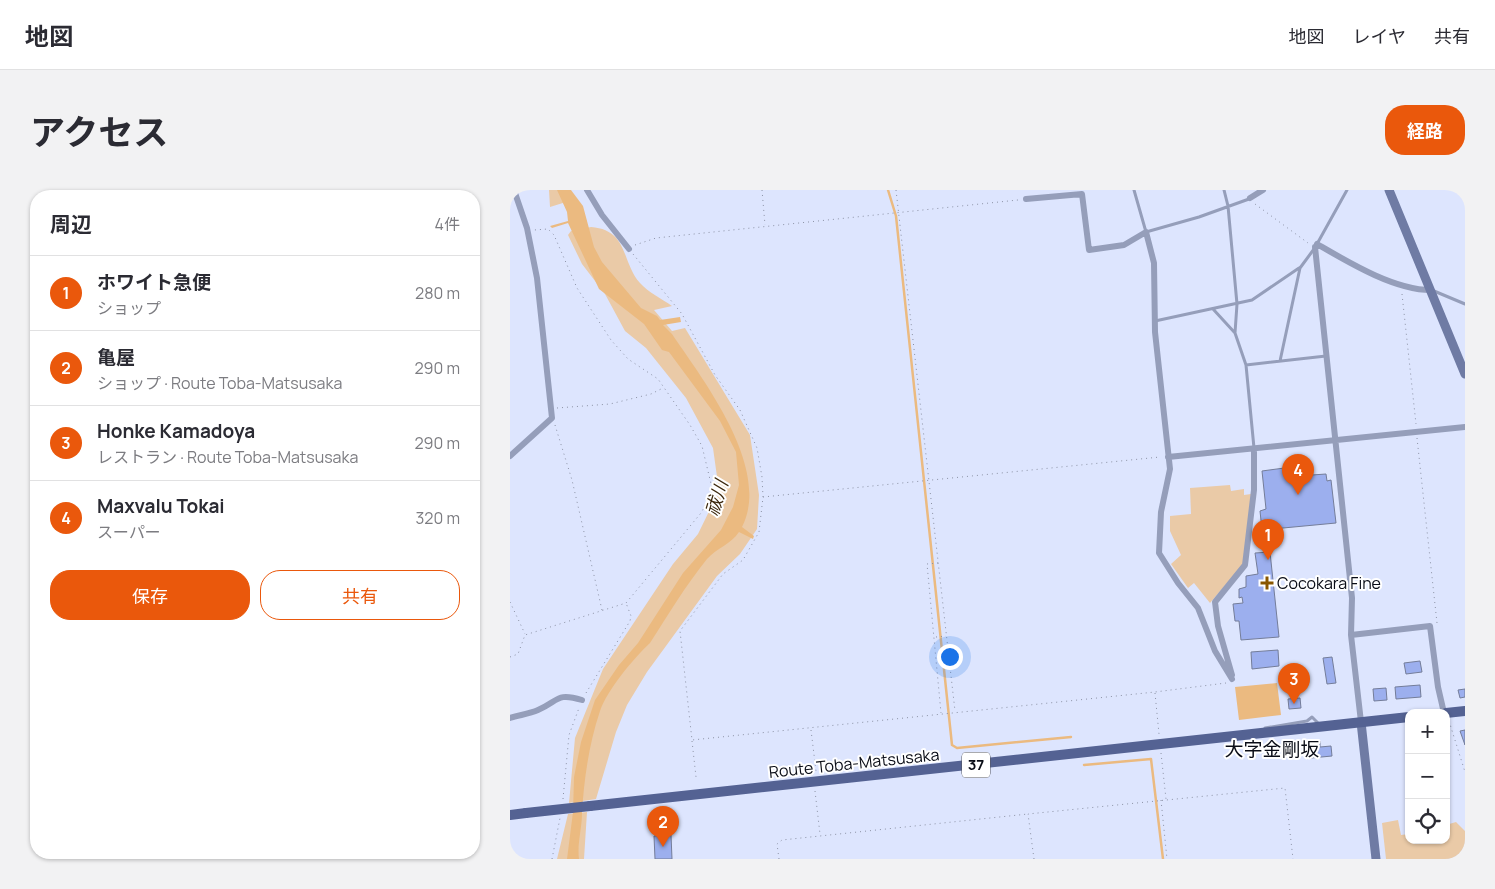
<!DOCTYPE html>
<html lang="ja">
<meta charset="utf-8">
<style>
:root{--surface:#fff;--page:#f2f2f3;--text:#2b2b33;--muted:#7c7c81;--line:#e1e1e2;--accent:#ea580c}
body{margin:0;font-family:Manrope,"Noto Sans JP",sans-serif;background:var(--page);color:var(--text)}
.controls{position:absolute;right:15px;bottom:15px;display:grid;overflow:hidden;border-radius:10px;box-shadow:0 1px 4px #0004}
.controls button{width:45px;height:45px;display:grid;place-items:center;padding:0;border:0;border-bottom:1px solid var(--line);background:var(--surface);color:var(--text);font:25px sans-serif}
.you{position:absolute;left:439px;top:466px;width:18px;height:18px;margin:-12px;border:4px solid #fff;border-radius:50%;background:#1a73e8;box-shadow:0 0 0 8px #1a73e833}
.badge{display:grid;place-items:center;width:32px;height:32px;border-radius:50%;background:var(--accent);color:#fff;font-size:16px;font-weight:700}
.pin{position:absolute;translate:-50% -41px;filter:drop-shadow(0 1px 2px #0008)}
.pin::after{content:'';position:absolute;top:26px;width:18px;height:15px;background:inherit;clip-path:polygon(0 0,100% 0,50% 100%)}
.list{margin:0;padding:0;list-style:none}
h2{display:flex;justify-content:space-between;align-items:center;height:65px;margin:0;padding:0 20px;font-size:21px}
h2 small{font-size:16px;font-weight:400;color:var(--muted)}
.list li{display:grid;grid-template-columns:32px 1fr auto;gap:15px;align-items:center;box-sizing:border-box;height:75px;padding:0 20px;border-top:1px solid var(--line)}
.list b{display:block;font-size:19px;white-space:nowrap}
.list p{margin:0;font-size:16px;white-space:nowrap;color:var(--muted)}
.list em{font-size:16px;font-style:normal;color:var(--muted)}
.actions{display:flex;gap:10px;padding:15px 20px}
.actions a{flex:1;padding:11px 0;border:1px solid var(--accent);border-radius:20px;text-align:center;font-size:18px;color:var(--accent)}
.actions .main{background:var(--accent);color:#fff}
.icon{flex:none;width:28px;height:28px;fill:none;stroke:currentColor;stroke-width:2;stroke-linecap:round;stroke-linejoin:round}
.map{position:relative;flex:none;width:955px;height:669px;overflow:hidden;border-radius:20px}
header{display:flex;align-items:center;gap:30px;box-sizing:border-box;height:70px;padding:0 25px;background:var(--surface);border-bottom:1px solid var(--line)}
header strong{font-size:24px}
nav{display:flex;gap:28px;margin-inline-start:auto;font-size:18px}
.intro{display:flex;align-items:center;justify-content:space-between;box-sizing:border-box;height:120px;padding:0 30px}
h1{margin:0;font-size:35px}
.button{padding:12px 22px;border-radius:20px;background:var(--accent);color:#fff;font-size:18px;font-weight:700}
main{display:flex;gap:30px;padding:0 30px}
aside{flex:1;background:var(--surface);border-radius:20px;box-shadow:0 1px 4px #0004}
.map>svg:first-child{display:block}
.green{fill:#eacaa7}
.water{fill:#ebba80}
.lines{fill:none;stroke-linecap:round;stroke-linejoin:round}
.stream{stroke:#ebba80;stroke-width:2.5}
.building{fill:#9cafee;stroke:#747d99}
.path{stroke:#8b91a4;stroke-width:1;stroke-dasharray:1 4;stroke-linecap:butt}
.service{stroke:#959eba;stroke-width:3}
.minor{stroke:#959eba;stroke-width:6}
.secondary{stroke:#6f7ba4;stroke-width:9}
.primary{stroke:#546293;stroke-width:10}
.primary-bridge{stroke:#546293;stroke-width:10}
.poi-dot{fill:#895600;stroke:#fff;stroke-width:2}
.labels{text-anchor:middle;stroke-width:4;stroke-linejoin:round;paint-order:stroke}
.shield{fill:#fff;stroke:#53555c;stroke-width:1}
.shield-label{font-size:15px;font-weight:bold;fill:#090c16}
.poi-label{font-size:16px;fill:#090c16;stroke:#fff;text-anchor:start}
.street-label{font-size:16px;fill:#090c16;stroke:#fff}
.water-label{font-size:18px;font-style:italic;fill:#3c280e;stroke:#fff}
.quarter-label{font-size:19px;fill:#090c16;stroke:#fff}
</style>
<header>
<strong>地図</strong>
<nav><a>地図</a><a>レイヤ</a><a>共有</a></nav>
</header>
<div class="intro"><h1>アクセス</h1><a class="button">経路</a></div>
<main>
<aside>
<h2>周辺<small>4件</small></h2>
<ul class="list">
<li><span class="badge">1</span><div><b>ホワイト急便</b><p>ショップ</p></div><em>280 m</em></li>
<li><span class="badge">2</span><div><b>亀屋</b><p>ショップ · Route Toba-Matsusaka</p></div><em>290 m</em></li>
<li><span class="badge">3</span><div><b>Honke Kamadoya</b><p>レストラン · Route Toba-Matsusaka</p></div><em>290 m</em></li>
<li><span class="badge">4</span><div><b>Maxvalu Tokai</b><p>スーパー</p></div><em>320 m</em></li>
</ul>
<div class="actions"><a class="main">保存</a><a>共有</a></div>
</aside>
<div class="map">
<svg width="955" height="669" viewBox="0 0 955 669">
<rect width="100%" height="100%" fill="#dde5fe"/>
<!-- green -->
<path class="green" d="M39,0H50L56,12L40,17Z
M81,37C119,40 111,72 130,93C138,102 152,109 162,116L144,120L162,141L175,138L240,245L249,305L247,339L230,364L207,386L137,482L117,515L106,542L86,609L59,613L65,548L93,479L163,374L188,344L209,301L203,258L176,208L136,158L115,141L95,104L72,74L58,45L61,41Z
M720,295L721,301L734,299V305L741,304L734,373L700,413L684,393L678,398L661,374L671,365L660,341V326L681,324L680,298Z
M77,622L74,669H47L58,624Z
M888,630L891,645L899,644V650H936V635L946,632L955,641V669H876L872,633Z"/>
<!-- water -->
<path class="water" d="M47,0H61L73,16L84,57L92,72L131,118L147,126L150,130L170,127L171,132L153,135L162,144C193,190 262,278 232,337L244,346L243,349L229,342C221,354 207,358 197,369C176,395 158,425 140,453C124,468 97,500 90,521C79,554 74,589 72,623C72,639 67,653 69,669H57L63,622L64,587L71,552L85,510L109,475L128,453L173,383L211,340L223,317L229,295L226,262L210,231L159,162L152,160L134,134L89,99L58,33L42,38L40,36L58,31L57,22Z
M767,493L771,525L729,530L725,497Z"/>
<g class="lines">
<!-- stream -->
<path class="stream" d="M378,0L386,26L442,555L447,558L561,547
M574,575L641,569L653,669"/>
</g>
<!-- building -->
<path class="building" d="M795,271L800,273L802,285L816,284L817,291L821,290L826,333L752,340L750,321L756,319L752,281L789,276L788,272Z
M760,362L769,447L731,450L729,431H725L723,414L733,413L732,407L729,408V399L736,397V386L748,384L745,363Z
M768,460L769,476L742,479L741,462Z
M822,467L826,493L817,494L813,468Z
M910,471L912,482L896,484L894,473Z
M910,495L911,507L886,509L885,497Z
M876,498L877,510L864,511L863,499Z
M955,499V507L950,508L948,500Z
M790,508L791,518L779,519L778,509Z
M955,540V555L950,541Z
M805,551H810V557L821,556L822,566L801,568L800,558L806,557Z
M161,645L162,669H145L144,646Z"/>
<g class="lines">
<!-- path -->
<path class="path" d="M252,0L255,35
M386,0L445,521
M745,14L798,53
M125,55L146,48L508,10
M123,64L172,124L205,185L230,220L247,258L252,287L253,307L249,342L233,370L213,384L170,441L182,550L645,502L716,493
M892,104L906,234
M47,218L100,214L141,204L153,198
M45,235L62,290L92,420
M907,248L927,433
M253,307L650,267
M428,373L417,374L431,523
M0,412L15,444
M426,447L436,446
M0,467L8,464L15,445L116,413L191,323L201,305L202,298L192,256L180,235L148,189L118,169L101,150L67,98L44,45L38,39L24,40
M76,503L120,431L121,426L116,413
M645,503L649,544
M939,531L955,582
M301,540L306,581
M182,551L186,587
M651,563L656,609
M305,601L310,644
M53,609L59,545L69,518
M651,610L657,669
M42,669L50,628
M269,669L267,654L272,650L518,624
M524,669L518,624L775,598L783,669"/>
<!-- service -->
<path class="service" d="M624,0L636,42L689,27L739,9
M714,0L718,16L727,114L725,143
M807,54L837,0
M924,101L955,114
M703,119L725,143L736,175L744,258
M645,131L742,110L789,78
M770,171L790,78L804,59
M736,175L816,166
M755,538L797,531L802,527L809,534"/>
<!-- minor -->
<path class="minor" d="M77,0L92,25L119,59
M740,8L753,0
M516,9L572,4L579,60L614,55L636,42L644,73L645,142L660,279L651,322L649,363L668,393L688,418L705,461L722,489
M807,54C838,72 884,100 921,100
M805,57L842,408L841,445L851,532
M0,266L42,228L27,88L17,38L4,0
M658,267L955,237
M841,445L920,436L928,497L934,523
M722,485L708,436L705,412L735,375L744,300V259
M0,528C9,525 19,524 28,520C49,511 46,502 72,510"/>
<!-- secondary -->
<path class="secondary" d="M879,0L955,184
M851,532L866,669"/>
<!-- primary -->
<path class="primary" d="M936,523L955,521
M80,616L899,527
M0,625L16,623"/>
<!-- primary-bridge -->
<path class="primary-bridge" d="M16,623L80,616"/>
</g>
<!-- markers -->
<path class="poi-dot" d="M754.5 385.5h5v5h5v5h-5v5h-5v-5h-5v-5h5z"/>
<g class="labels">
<!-- shield labels -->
<rect class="shield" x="452" y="562.5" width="28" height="25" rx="4"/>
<g class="shield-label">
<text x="466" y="580">37</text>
</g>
<!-- poi labels -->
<g class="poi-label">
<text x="767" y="399">Cocokara Fine</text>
</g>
<!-- street labels -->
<g class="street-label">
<text transform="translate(344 573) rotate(-6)" y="6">Route Toba-Matsusaka</text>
</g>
<!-- water labels -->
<g class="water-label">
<text transform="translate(207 308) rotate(-73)" y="6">祓川</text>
</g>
<!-- quarter labels -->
<g class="quarter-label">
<text x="762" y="566">大字金剛坂</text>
</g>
</g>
</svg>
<div class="controls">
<button>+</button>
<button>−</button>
<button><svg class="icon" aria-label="locate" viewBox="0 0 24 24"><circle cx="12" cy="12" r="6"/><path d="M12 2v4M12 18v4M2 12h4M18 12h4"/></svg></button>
</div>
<div class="you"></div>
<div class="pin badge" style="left:758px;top:370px">1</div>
<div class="pin badge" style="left:153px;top:657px">2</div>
<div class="pin badge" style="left:784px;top:514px">3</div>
<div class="pin badge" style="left:788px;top:305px">4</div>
</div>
</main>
